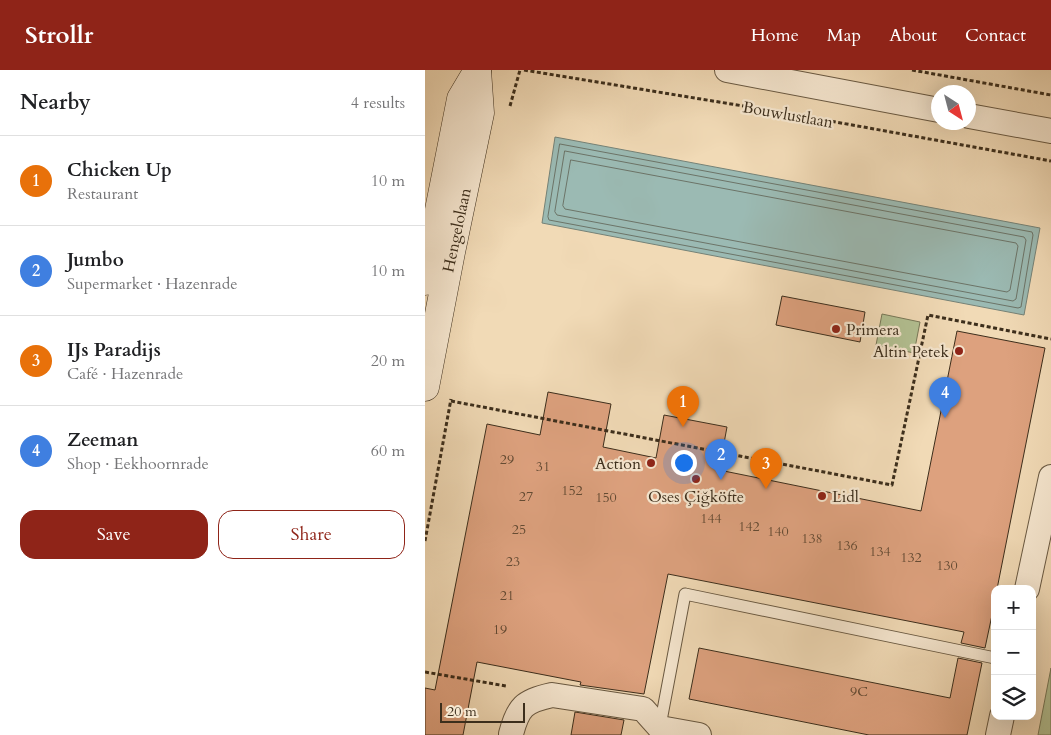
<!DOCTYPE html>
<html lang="en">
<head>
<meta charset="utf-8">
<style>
  :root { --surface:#fff; --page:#f6f6f6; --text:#202124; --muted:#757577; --line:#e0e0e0; --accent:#8f2418 }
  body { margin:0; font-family:Cardo,serif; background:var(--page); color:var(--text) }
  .controls { position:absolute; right:15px; bottom:15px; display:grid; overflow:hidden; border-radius:10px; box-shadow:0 5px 20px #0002 }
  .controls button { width:45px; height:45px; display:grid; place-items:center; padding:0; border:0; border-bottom:1px solid var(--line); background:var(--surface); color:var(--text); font:25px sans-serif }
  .compass { position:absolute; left:506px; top:15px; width:45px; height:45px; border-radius:50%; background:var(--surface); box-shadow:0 5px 20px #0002; rotate:144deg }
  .scale { position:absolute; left:15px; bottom:12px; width:85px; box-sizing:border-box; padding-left:5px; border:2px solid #3c2e1c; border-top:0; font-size:14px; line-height:18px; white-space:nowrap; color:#3c2e1c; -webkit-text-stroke:4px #f6e7d0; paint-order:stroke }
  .you { position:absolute; left:258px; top:392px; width:18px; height:18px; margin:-12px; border:4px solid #fff; border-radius:50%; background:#1a73e8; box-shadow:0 0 0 8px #1a73e833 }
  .badge { display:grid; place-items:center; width:32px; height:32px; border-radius:50%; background:var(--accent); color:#fff; font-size:16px; font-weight:700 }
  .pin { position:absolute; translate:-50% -41px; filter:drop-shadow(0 1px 2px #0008) }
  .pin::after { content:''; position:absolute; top:26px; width:18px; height:15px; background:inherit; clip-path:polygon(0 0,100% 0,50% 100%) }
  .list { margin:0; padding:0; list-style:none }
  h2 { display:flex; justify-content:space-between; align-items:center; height:65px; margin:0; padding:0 20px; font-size:21px }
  h2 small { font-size:16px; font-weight:400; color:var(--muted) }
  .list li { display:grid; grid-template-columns:32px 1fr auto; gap:15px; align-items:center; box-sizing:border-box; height:90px; padding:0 20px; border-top:1px solid var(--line) }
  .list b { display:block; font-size:19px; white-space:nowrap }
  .list p { margin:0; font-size:16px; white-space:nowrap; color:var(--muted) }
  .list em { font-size:16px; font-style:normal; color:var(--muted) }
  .actions { display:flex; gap:10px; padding:15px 20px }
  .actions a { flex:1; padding:11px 0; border:1px solid var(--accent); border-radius:15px; text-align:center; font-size:18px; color:var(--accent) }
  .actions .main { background:var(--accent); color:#fff }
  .icon { flex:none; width:28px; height:28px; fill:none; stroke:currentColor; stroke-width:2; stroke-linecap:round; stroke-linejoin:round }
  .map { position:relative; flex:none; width:626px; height:665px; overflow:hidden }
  header { display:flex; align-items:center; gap:30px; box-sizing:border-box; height:70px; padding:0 25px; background:var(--accent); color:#fff }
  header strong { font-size:24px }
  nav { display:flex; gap:28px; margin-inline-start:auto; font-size:18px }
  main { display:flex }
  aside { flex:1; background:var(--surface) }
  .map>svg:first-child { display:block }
</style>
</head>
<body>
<header>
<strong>Strollr</strong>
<nav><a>Home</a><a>Map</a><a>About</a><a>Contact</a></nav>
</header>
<main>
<aside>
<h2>Nearby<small>4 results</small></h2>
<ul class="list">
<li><span class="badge" style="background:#e8710a">1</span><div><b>Chicken Up</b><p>Restaurant</p></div><em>10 m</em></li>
<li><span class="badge" style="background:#3f7fe0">2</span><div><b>Jumbo</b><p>Supermarket · Hazenrade</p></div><em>10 m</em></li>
<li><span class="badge" style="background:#e8710a">3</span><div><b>IJs Paradijs</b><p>Café · Hazenrade</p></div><em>20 m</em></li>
<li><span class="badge" style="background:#3f7fe0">4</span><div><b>Zeeman</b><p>Shop · Eekhoornrade</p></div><em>60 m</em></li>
</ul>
<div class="actions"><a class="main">Save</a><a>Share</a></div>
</aside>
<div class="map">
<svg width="626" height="665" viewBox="0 0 626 665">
  <rect width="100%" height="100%" fill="#f1dab6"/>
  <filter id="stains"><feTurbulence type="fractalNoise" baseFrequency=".004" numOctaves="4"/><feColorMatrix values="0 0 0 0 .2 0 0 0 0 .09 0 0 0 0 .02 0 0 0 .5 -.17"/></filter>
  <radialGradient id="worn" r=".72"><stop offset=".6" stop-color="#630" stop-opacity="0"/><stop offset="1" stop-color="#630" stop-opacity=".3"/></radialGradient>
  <g fill="#b3c193" stroke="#787858">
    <polygon points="457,244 495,252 489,283 451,275"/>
    <polygon points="626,598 626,665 613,665"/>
  </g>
  <polygon fill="#9bbab3" stroke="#758277" points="130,67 615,158 599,245 117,153"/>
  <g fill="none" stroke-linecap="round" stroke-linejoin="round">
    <g stroke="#6c7468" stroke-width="1">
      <polygon points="135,74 607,162 608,165 596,237 593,238 124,150 123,147"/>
      <polygon points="140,81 599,167 601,170 591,229 588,231 132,145 130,142"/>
      <polygon points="146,90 591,173 593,176 585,220 582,222 140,139 138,136"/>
    </g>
  </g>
  <g fill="#dda17e" stroke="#3c2e1c">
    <polygon points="357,226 440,242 435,272 351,255"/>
    <polygon points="532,261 620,278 572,519 570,519 570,531 560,578 536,573 539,562 243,504 219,624 155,615 156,612 52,592 38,665 0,665 0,618 10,620 62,354 115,365 123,322 186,334 178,377 231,388 239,345 302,357 294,400 496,441"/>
    <polygon points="274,578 525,628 533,588 557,593 542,665 444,665 264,629"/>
    <polygon points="150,642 199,650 196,665 146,665"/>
  </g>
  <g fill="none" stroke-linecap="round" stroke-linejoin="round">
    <g stroke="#695942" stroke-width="13">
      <polyline id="lane" points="235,656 260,524 570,588"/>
    </g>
    <g stroke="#695942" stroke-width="26">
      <g id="street">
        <polyline points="302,0 514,40"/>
        <polyline points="544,46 626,61"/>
        <polyline points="602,519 626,407"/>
        <polyline points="235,658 274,665"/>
        <path d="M86 664C93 637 99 631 127 625L218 639 235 658"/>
        <polyline points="573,665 577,646"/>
      </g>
    </g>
    <g stroke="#3c2e1c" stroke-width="29">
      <g id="secondary">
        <polyline points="0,211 36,29 52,2"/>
        <polyline points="0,317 26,182 55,43 52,0"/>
      </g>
    </g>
    <g stroke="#3c2e1c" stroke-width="3" stroke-dasharray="4 2.5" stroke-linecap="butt">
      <polyline points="99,0 361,43 626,91"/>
      <polyline points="487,0 626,25"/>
      <polyline points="85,36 95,0"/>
      <polyline points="26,331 467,415 503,245 626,269"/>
      <polyline points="0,471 26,329"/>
      <polyline points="0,602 81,616"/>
    </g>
    <use href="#lane" stroke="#f6e7d0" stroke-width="11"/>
    <use href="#street" stroke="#f6e7d0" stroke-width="24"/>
    <use href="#secondary" stroke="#f6e7d0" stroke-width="28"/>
  </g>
  <g fill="#8f2418" stroke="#f6e7d0" stroke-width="2">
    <circle cx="411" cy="259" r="5"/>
    <circle cx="534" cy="281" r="5"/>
    <circle cx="226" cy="393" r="5"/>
    <circle cx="271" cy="409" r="5"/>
    <circle cx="397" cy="426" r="5"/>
  </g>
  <g text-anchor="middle" stroke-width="4.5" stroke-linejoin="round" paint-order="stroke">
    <g font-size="14" fill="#644b34">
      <text x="82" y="394">29</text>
      <text x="118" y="401">31</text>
      <text x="147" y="425">152</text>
      <text x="101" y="431">27</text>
      <text x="181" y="432">150</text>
      <text x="286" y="453">144</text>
      <text x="324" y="461">142</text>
      <text x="94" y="464">25</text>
      <text x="353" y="466">140</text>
      <text x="387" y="473">138</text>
      <text x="422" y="480">136</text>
      <text x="455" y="486">134</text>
      <text x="486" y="492">132</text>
      <text x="88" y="496">23</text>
      <text x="522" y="500">130</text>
      <text x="82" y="530">21</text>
      <text x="75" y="564">19</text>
      <text x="434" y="626">9C</text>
    </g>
    <g font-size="16" fill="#3c2e1c" stroke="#f6e7d0">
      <text transform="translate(363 44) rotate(10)" y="6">Bouwlustlaan</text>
      <text transform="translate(31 160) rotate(-78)" y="6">Hengelolaan</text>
    </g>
    <g font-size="16" fill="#3c2e1c" stroke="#f6e7d0" text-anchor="start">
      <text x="421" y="265">Primera</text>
      <text x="524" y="287" text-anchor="end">Altin Petek</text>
      <text x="216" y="399" text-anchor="end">Action</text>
      <text x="271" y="432" text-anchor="middle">Oses Çiğköfte</text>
      <text x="407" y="432">Lidl</text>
    </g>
  </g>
  <rect width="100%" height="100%" filter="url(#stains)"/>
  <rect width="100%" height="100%" fill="url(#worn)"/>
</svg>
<div class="controls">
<button>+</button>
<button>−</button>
<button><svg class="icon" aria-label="layers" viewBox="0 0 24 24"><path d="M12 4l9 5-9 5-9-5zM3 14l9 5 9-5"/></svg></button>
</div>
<svg class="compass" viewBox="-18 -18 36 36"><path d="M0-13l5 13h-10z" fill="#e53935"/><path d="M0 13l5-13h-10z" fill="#757577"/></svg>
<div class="scale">20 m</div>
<div class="you"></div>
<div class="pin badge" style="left:258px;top:357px;background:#e8710a">1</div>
<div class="pin badge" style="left:296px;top:410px;background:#3f7fe0">2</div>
<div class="pin badge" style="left:341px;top:419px;background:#e8710a">3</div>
<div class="pin badge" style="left:520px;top:348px;background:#3f7fe0">4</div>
</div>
</main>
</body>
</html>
